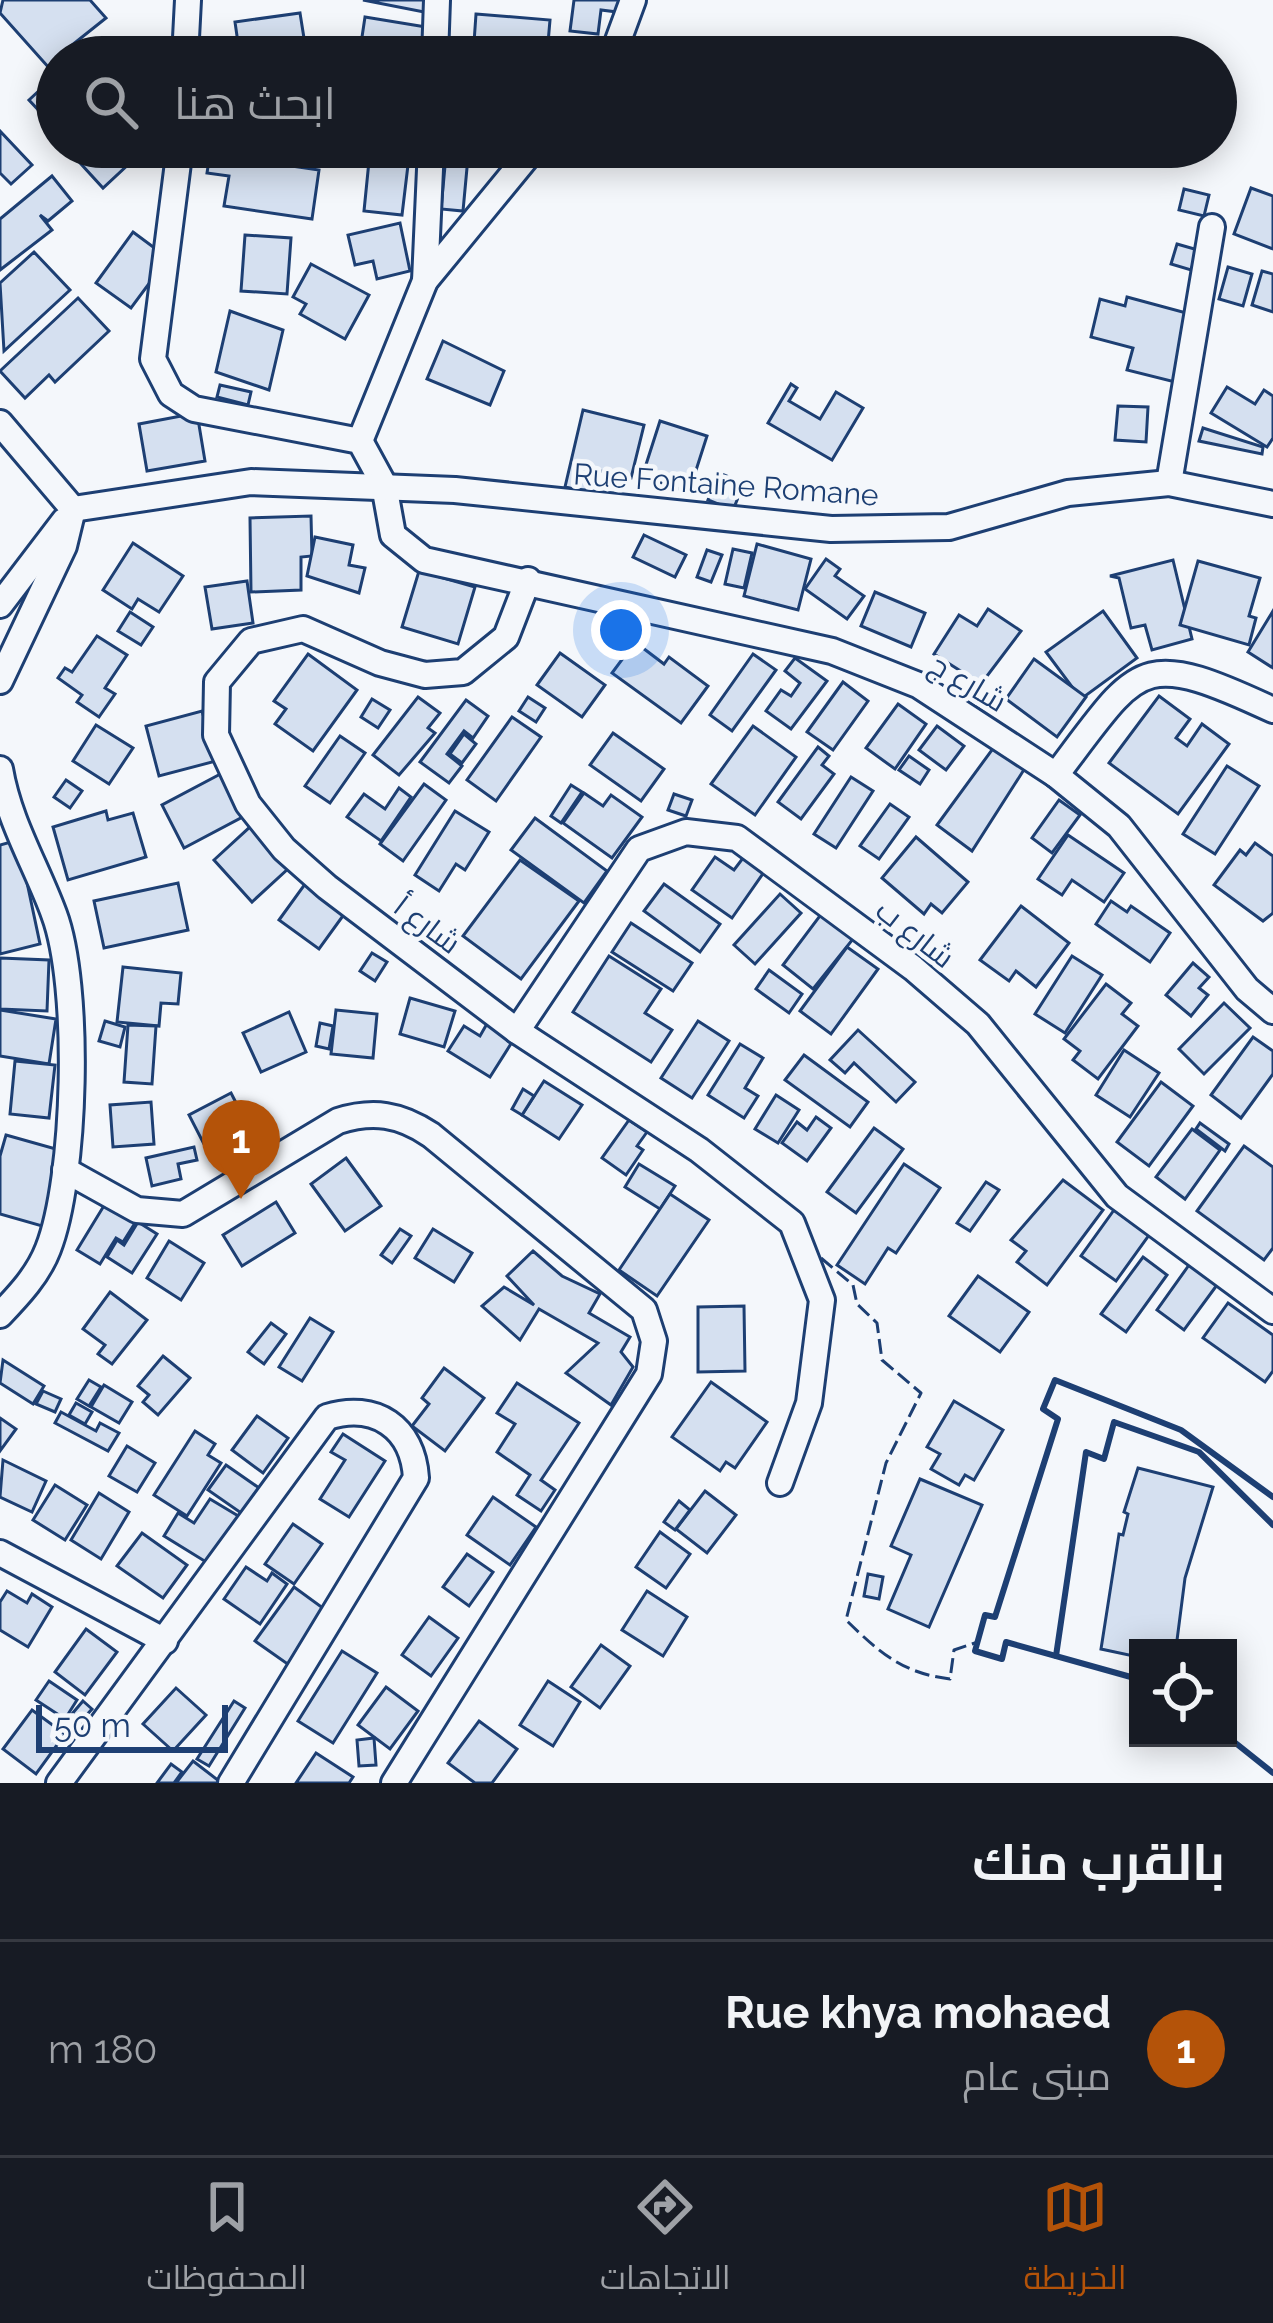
<!DOCTYPE html>
<html lang="ar">
<head>
<meta charset="utf-8">
<style>
  :root { --surface:#171b24; --page:#20242c; --text:#f1f3f6; --muted:#9ea1a6; --line:#363941; --accent:#b45309 }
  body { margin:0; font-family:Raleway,Cairo,sans-serif; background:var(--page); color:var(--text); direction:rtl }
  .controls { position:absolute; right:36px; bottom:36px; display:grid; overflow:hidden; border-radius:0px; box-shadow:0 6px 30px #0003 }
  .controls button { width:108px; height:108px; display:grid; place-items:center; padding:0; border:0; border-bottom:3px solid var(--line); background:var(--surface); color:var(--text); font:60px sans-serif }
  .scale { position:absolute; left:36px; bottom:30px; width:192px; box-sizing:border-box; padding-left:12px; border:6px solid #1d3f73; border-top:0; font-size:33px; line-height:42px; white-space:nowrap; color:#1d3f73; -webkit-text-stroke:9px #f4f7fb; paint-order:stroke }
  .you { position:absolute; left:621px; top:630px; width:42px; height:42px; margin:-30px; border:9px solid #fff; border-radius:50%; background:#1a73e8; box-shadow:0 0 0 18px #1a73e833 }
  .badge { display:grid; place-items:center; width:78px; height:78px; border-radius:50%; background:var(--accent); color:#fff; font-size:39px; font-weight:700 }
  .pin { position:absolute; translate:-50% -99px; filter:drop-shadow(0 3px 6px #0008) }
  .pin::after { content:''; position:absolute; top:63px; width:42px; height:36px; background:inherit; clip-path:polygon(0 0,100% 0,50% 100%) }
  .list { margin:0; padding:0; list-style:none }
  h2 { display:flex; justify-content:space-between; align-items:center; height:156px; margin:0; padding:0 48px; font-size:51px }
  h2 small { font-size:39px; font-weight:400; color:var(--muted) }
  .list li { display:grid; grid-template-columns:78px 1fr auto; gap:36px; align-items:center; box-sizing:border-box; height:216px; padding:0 48px; border-top:3px solid var(--line) }
  .list b { display:block; font-size:45px; white-space:nowrap }
  .list p { margin:0; font-size:39px; white-space:nowrap; color:var(--muted) }
  .list em { font-size:39px; font-style:normal; color:var(--muted) }
  .icon { flex:none; width:66px; height:66px; fill:none; stroke:currentColor; stroke-width:2; stroke-linecap:round; stroke-linejoin:round }
  .map { position:relative; flex:none; width:1273px; height:1783px; overflow:hidden; direction:ltr }
  .search { position:absolute; background:var(--surface); box-shadow:0 6px 30px #0003; left:36px; right:36px; top:36px; height:132px; display:flex; align-items:center; gap:30px; box-sizing:border-box; padding:0 42px; border-radius:66px; color:var(--muted); font-size:45px }
  .sheet { height:372px; background:var(--surface) }
  nav { display:flex; justify-content:space-around; align-items:center; box-sizing:border-box; height:168px; border-top:3px solid var(--line); background:var(--surface); font-size:33px; color:var(--muted) }
  nav a { display:grid; justify-items:center; gap:6px }
  nav .on { color:var(--accent) }
  .map>svg:first-child { display:block }
</style>
</head>
<body>
<div class="map">
<svg width="1273" height="1783" viewBox="0 0 1273 1783">
  <rect width="100%" height="100%" fill="#f4f7fb"/>
  <g fill="#d5e0f0" stroke="#1d3f73" stroke-width="3">
    <polygon points="3,0 90,0 106,18 57,57 50,69 0,13"/>
    <polygon points="363,0 426,0 424,12"/>
    <polygon points="574,0 627,0 625,13 601,10 598,34 570,31"/>
    <polygon points="300,13 307,57 240,57 235,22"/>
    <polygon points="476,14 550,20 548,43 538,42 537,57 473,57"/>
    <polygon points="365,17 432,28 427,57 359,57"/>
    <polygon points="57,74 57,130 29,100"/>
    <polygon points="0,131 32,165 11,184 0,173"/>
    <polygon points="77,147 147,147 103,188 71,153"/>
    <polygon points="210,154 319,170 312,219 224,206 229,176 207,173"/>
    <polygon points="446,155 468,157 463,211 441,209"/>
    <polygon points="369,161 408,165 402,215 364,211"/>
    <polygon points="52,176 72,201 48,221 40,215 52,230 0,270 0,219"/>
    <polygon points="1251,188 1273,196 1273,249 1234,234"/>
    <polygon points="1184,189 1209,195 1204,216 1179,210"/>
    <polygon points="400,223 410,271 377,279 373,261 355,265 348,235"/>
    <polygon points="133,232 168,258 131,308 96,283"/>
    <polygon points="245,235 291,238 287,294 241,291"/>
    <polygon points="1177,244 1198,250 1191,270 1171,264"/>
    <polygon points="34,252 70,290 4,351 0,283"/>
    <polygon points="311,264 369,295 345,339 300,314 306,304 293,297"/>
    <polygon points="1228,267 1252,274 1243,306 1219,299"/>
    <polygon points="1262,271 1273,274 1273,312 1252,305"/>
    <polygon points="1127,297 1205,318 1187,385 1127,370 1133,348 1091,337 1100,299 1125,306"/>
    <polygon points="78,298 109,331 55,382 49,375 25,398 0,371"/>
    <polygon points="230,311 283,330 269,390 216,372"/>
    <polygon points="443,341 504,371 490,405 427,379"/>
    <polygon points="791,384 797,388 789,401 820,419 836,392 863,408 832,460 768,423"/>
    <polygon points="220,385 251,392 248,405 217,397"/>
    <polygon points="1227,387 1255,404 1264,390 1273,396 1273,438 1267,447 1211,413"/>
    <polygon points="1118,406 1148,407 1146,442 1115,440"/>
    <polygon points="583,410 644,425 631,478 593,469 588,492 565,487"/>
    <polygon points="197,413 205,461 147,471 139,424"/>
    <polygon points="660,421 707,436 689,492 642,477"/>
    <polygon points="1203,428 1263,447 1262,454 1199,441"/>
    <polygon points="719,473 744,483 733,510 708,500"/>
    <polygon points="311,516 312,556 301,557 301,590 251,592 250,518"/>
    <polygon points="644,535 686,555 675,577 633,557"/>
    <polygon points="315,537 353,545 349,565 365,568 359,593 307,576"/>
    <polygon points="133,543 183,576 159,612 138,599 132,609 103,590"/>
    <polygon points="757,544 811,559 798,610 744,596"/>
    <polygon points="733,549 752,553 744,588 725,584"/>
    <polygon points="707,550 722,555 711,582 697,577"/>
    <polygon points="826,559 840,569 835,576 864,596 847,619 805,589"/>
    <polygon points="1173,560 1192,639 1152,650 1145,625 1131,628 1119,578 1110,576"/>
    <polygon points="1198,561 1260,578 1249,616 1256,618 1249,645 1180,625"/>
    <polygon points="419,571 475,587 458,644 402,627"/>
    <polygon points="247,581 253,623 212,629 205,587"/>
    <polygon points="875,592 925,613 911,647 861,626"/>
    <polygon points="988,609 1021,631 981,684 934,654 959,615 977,626"/>
    <polygon points="1103,611 1137,658 1081,699 1046,652"/>
    <polygon points="1273,611 1273,668 1248,652"/>
    <polygon points="130,612 153,627 141,645 118,631"/>
    <polygon points="97,636 127,655 105,688 115,694 99,717 77,702 82,695 58,678 65,668 72,672"/>
    <polygon points="635,642 664,664 669,657 708,686 681,723 612,673"/>
    <polygon points="560,653 605,685 582,717 537,685"/>
    <polygon points="308,654 357,690 313,751 275,724 286,709 274,701"/>
    <polygon points="753,654 776,670 732,731 710,715"/>
    <polygon points="795,658 827,681 791,729 766,711 781,690 791,696 800,683 785,671"/>
    <polygon points="1034,659 1086,697 1057,737 1006,699"/>
    <polygon points="843,682 868,701 833,750 807,732"/>
    <polygon points="1159,696 1190,719 1176,738 1187,746 1202,724 1229,744 1178,814 1109,763"/>
    <polygon points="418,697 440,713 428,728 435,733 399,775 373,755"/>
    <polygon points="528,697 545,708 536,722 519,711"/>
    <polygon points="372,699 390,710 378,728 361,717"/>
    <polygon points="466,700 488,716 473,738 464,731 447,754 462,766 449,783 420,762"/>
    <polygon points="898,704 926,724 895,769 866,748"/>
    <polygon points="202,711 216,761 159,776 146,726"/>
    <polygon points="512,717 541,737 496,801 467,780"/>
    <polygon points="96,725 133,748 109,784 73,761"/>
    <polygon points="753,726 796,757 755,815 711,784"/>
    <polygon points="937,726 964,746 946,770 919,750"/>
    <polygon points="613,733 664,769 641,801 590,765"/>
    <polygon points="464,734 476,744 462,763 450,754"/>
    <polygon points="340,736 365,753 330,803 305,786"/>
    <polygon points="997,743 1027,765 972,851 937,825"/>
    <polygon points="818,747 829,756 822,765 834,774 801,819 778,802"/>
    <polygon points="909,756 929,770 920,784 899,770"/>
    <polygon points="1227,766 1259,786 1215,854 1183,834"/>
    <polygon points="228,770 250,813 184,848 162,805"/>
    <polygon points="851,777 873,791 836,848 814,834"/>
    <polygon points="66,780 82,791 70,808 54,797"/>
    <polygon points="424,784 446,800 403,861 380,844"/>
    <polygon points="571,785 582,792 561,823 551,816"/>
    <polygon points="399,788 411,797 381,841 347,817 364,794 385,809"/>
    <polygon points="584,793 603,806 611,795 642,817 612,858 563,823"/>
    <polygon points="674,794 692,800 686,816 668,810"/>
    <polygon points="1059,800 1080,815 1052,853 1032,838"/>
    <polygon points="890,804 909,817 879,859 860,846"/>
    <polygon points="106,811 108,820 133,813 146,857 68,880 53,827"/>
    <polygon points="455,811 489,832 465,870 456,864 439,891 415,875"/>
    <polygon points="264,814 302,856 252,902 214,860"/>
    <polygon points="535,818 607,871 584,903 511,850"/>
    <polygon points="1068,835 1124,873 1104,902 1072,880 1062,895 1038,879"/>
    <polygon points="916,837 968,882 942,913 931,904 924,914 882,878"/>
    <polygon points="18,840 40,944 0,954 0,845"/>
    <polygon points="1255,843 1273,856 1273,913 1263,921 1214,885 1240,850 1246,855"/>
    <polygon points="715,857 734,870 743,858 764,872 732,918 692,890"/>
    <polygon points="520,860 579,901 521,979 463,936"/>
    <polygon points="178,883 188,930 104,948 94,901"/>
    <polygon points="305,884 345,913 319,949 279,920"/>
    <polygon points="664,884 720,924 700,952 644,911"/>
    <polygon points="780,894 801,913 755,964 734,945"/>
    <polygon points="1111,901 1127,912 1131,906 1170,933 1150,962 1096,924"/>
    <polygon points="1021,906 1069,943 1036,987 1016,971 1009,981 980,960"/>
    <polygon points="825,909 857,934 813,989 783,965"/>
    <polygon points="631,923 692,963 673,991 612,952"/>
    <polygon points="847,947 878,969 831,1034 800,1011"/>
    <polygon points="372,953 387,962 375,981 360,971"/>
    <polygon points="609,956 661,989 645,1013 672,1030 651,1062 573,1012"/>
    <polygon points="1072,956 1102,975 1065,1033 1035,1014"/>
    <polygon points="0,958 49,960 47,1011 0,1009"/>
    <polygon points="1193,963 1209,977 1199,988 1208,995 1191,1016 1166,995"/>
    <polygon points="123,967 181,973 178,1004 161,1003 159,1026 117,1022"/>
    <polygon points="769,970 802,994 789,1013 756,989"/>
    <polygon points="1106,984 1131,1003 1122,1014 1138,1026 1098,1079 1073,1060 1080,1051 1064,1039"/>
    <polygon points="410,998 455,1011 444,1047 400,1034"/>
    <polygon points="1224,1003 1250,1028 1204,1074 1179,1049"/>
    <polygon points="0,1010 56,1019 49,1064 0,1056"/>
    <polygon points="336,1010 377,1014 373,1058 331,1054"/>
    <polygon points="289,1012 306,1052 261,1072 243,1033"/>
    <polygon points="105,1021 125,1027 120,1047 99,1041"/>
    <polygon points="698,1021 729,1041 692,1098 661,1078"/>
    <polygon points="488,1022 514,1039 490,1077 448,1051 464,1026 480,1036"/>
    <polygon points="320,1023 333,1026 329,1049 316,1046"/>
    <polygon points="128,1025 156,1026 152,1084 124,1082"/>
    <polygon points="858,1030 915,1082 896,1102 854,1063 845,1073 830,1060"/>
    <polygon points="1253,1037 1273,1051 1273,1074 1241,1118 1211,1095"/>
    <polygon points="740,1044 763,1058 745,1088 758,1096 744,1118 708,1095"/>
    <polygon points="1124,1050 1159,1073 1130,1117 1096,1095"/>
    <polygon points="804,1055 868,1102 850,1127 785,1080"/>
    <polygon points="15,1061 55,1065 49,1118 10,1114"/>
    <polygon points="544,1081 582,1105 559,1139 522,1115"/>
    <polygon points="1161,1082 1193,1106 1149,1166 1117,1142"/>
    <polygon points="523,1089 534,1096 522,1115 512,1109"/>
    <polygon points="231,1093 249,1128 207,1150 189,1115"/>
    <polygon points="776,1095 799,1110 778,1143 755,1129"/>
    <polygon points="151,1102 154,1144 113,1147 110,1105"/>
    <polygon points="816,1117 831,1128 807,1161 782,1143 797,1122 807,1130"/>
    <polygon points="629,1120 647,1132 637,1146 643,1150 626,1175 602,1158"/>
    <polygon points="1200,1123 1229,1144 1225,1151 1196,1129"/>
    <polygon points="874,1128 903,1149 856,1213 827,1192"/>
    <polygon points="1192,1129 1220,1150 1185,1199 1156,1177"/>
    <polygon points="6,1135 63,1151 42,1226 0,1214 0,1156"/>
    <polygon points="1244,1146 1273,1167 1273,1248 1264,1260 1197,1211"/>
    <polygon points="194,1147 197,1160 178,1164 181,1179 152,1186 146,1158"/>
    <polygon points="346,1158 381,1206 345,1231 311,1184"/>
    <polygon points="639,1164 675,1186 660,1209 625,1187"/>
    <polygon points="904,1164 940,1188 896,1253 888,1248 865,1284 837,1265"/>
    <polygon points="1063,1180 1103,1210 1047,1285 1017,1262 1026,1251 1011,1240"/>
    <polygon points="986,1182 999,1190 970,1231 957,1223"/>
    <polygon points="670,1194 709,1220 657,1296 619,1270"/>
    <polygon points="276,1202 295,1233 242,1266 223,1235"/>
    <polygon points="105,1204 135,1223 123,1242 116,1238 100,1264 77,1250"/>
    <polygon points="1114,1210 1149,1235 1116,1281 1081,1256"/>
    <polygon points="138,1222 157,1234 132,1273 107,1257 117,1240 124,1245"/>
    <polygon points="400,1229 411,1236 392,1263 381,1255"/>
    <polygon points="433,1229 472,1253 454,1282 415,1258"/>
    <polygon points="169,1241 204,1263 181,1300 147,1278"/>
    <polygon points="533,1251 562,1276 600,1294 589,1313 630,1337 621,1352 633,1367 611,1405 566,1373 598,1343 539,1309 520,1340 482,1306 504,1287 534,1305 507,1276"/>
    <polygon points="1143,1257 1167,1275 1126,1332 1101,1314"/>
    <polygon points="1189,1265 1217,1285 1184,1330 1157,1310"/>
    <polygon points="978,1276 1029,1312 1000,1352 949,1316"/>
    <polygon points="110,1292 147,1320 112,1364 98,1354 105,1345 83,1329"/>
    <polygon points="1228,1303 1273,1335 1273,1371 1265,1382 1203,1338"/>
    <polygon points="744,1306 745,1371 698,1372 698,1307"/>
    <polygon points="310,1318 333,1332 302,1381 279,1367"/>
    <polygon points="271,1323 286,1334 264,1364 248,1352"/>
    <polygon points="163,1356 190,1378 158,1415 143,1402 149,1395 138,1386"/>
    <polygon points="3,1360 44,1386 33,1404 0,1383"/>
    <polygon points="444,1368 484,1398 445,1451 412,1426 429,1404 422,1398"/>
    <polygon points="89,1380 101,1387 89,1406 77,1399"/>
    <polygon points="711,1382 767,1422 735,1468 726,1462 720,1471 672,1437"/>
    <polygon points="517,1383 579,1423 541,1480 555,1490 541,1511 517,1495 530,1475 497,1452 515,1424 497,1413"/>
    <polygon points="104,1385 132,1402 119,1423 91,1407"/>
    <polygon points="43,1391 61,1399 55,1412 36,1404"/>
    <polygon points="954,1401 1003,1430 974,1480 965,1475 959,1485 931,1469 940,1454 927,1447"/>
    <polygon points="76,1403 92,1412 85,1424 69,1415"/>
    <polygon points="61,1412 96,1431 100,1423 119,1433 108,1451 55,1423"/>
    <polygon points="257,1416 288,1438 263,1473 232,1450"/>
    <polygon points="0,1418 16,1429 0,1451"/>
    <polygon points="195,1431 215,1444 208,1455 221,1463 187,1516 154,1495"/>
    <polygon points="343,1434 385,1461 349,1517 320,1499 345,1460 331,1452"/>
    <polygon points="127,1446 155,1463 137,1492 109,1476"/>
    <polygon points="3,1460 46,1481 32,1512 0,1497"/>
    <polygon points="226,1465 262,1490 244,1515 208,1490"/>
    <polygon points="1138,1468 1213,1487 1185,1578 1176,1648 1138,1648 1138,1657 1101,1649 1119,1534 1123,1535 1128,1514 1124,1512"/>
    <polygon points="920,1479 982,1505 929,1627 888,1609 911,1555 891,1546"/>
    <polygon points="55,1485 87,1505 65,1540 33,1520"/>
    <polygon points="705,1491 736,1515 707,1553 676,1529"/>
    <polygon points="99,1493 129,1512 101,1559 71,1540"/>
    <polygon points="493,1497 536,1527 510,1565 467,1535"/>
    <polygon points="210,1499 240,1517 211,1565 164,1536 178,1513 194,1523"/>
    <polygon points="679,1501 690,1510 675,1530 664,1522"/>
    <polygon points="293,1524 322,1544 294,1584 265,1564"/>
    <polygon points="660,1532 690,1554 666,1588 636,1567"/>
    <polygon points="142,1533 187,1565 163,1598 117,1566"/>
    <polygon points="467,1554 493,1572 469,1606 443,1587"/>
    <polygon points="246,1567 267,1581 272,1573 287,1584 260,1624 224,1599"/>
    <polygon points="868,1574 883,1577 879,1599 864,1596"/>
    <polygon points="294,1587 327,1611 289,1665 255,1641"/>
    <polygon points="7,1591 27,1603 32,1594 52,1607 28,1647 0,1630 0,1602"/>
    <polygon points="647,1591 687,1617 663,1656 622,1630"/>
    <polygon points="429,1617 458,1638 431,1676 402,1655"/>
    <polygon points="86,1629 117,1652 85,1695 55,1672"/>
    <polygon points="601,1645 630,1666 600,1708 571,1687"/>
    <polygon points="342,1651 377,1673 333,1743 298,1721"/>
    <polygon points="49,1681 77,1700 65,1719 36,1700"/>
    <polygon points="548,1681 580,1702 553,1746 520,1725"/>
    <polygon points="386,1687 418,1711 390,1749 358,1725"/>
    <polygon points="176,1688 206,1715 173,1751 143,1724"/>
    <polygon points="83,1701 92,1709 74,1729 66,1721"/>
    <polygon points="234,1701 245,1708 209,1766 197,1759"/>
    <polygon points="32,1710 65,1734 36,1774 3,1749"/>
    <polygon points="479,1721 517,1749 492,1783 475,1783 448,1763"/>
    <polygon points="374,1738 376,1765 359,1766 357,1740"/>
    <polygon points="316,1753 353,1777 349,1783 296,1783"/>
    <polygon points="193,1761 219,1781 217,1783 176,1783"/>
    <polygon points="171,1764 182,1772 174,1783 157,1783"/>
  </g>
  <g fill="none" stroke-linecap="round" stroke-linejoin="round">
    <g stroke="#1d3f73" stroke-width="30">
      <g id="minor">
        <polyline points="185,57 188,0"/>
        <polyline points="435,57 437,0"/>
        <polyline points="612,57 633,0"/>
        <polyline points="180,147 153,359 171,394 194,409 360,441 384,485 393,535 424,560 832,651 918,685 1056,775 1119,826 1247,989 1273,1011"/>
        <polyline points="425,281 431,147"/>
        <polyline points="0,423 73,509"/>
        <polyline points="360,441 425,281 535,147"/>
        <polyline points="1169,483 1212,227"/>
        <polyline points="73,509 251,482 455,490 831,529 949,527 1068,493 1169,483 1273,504"/>
        <polyline points="528,580 506,637 463,672 425,675 380,663 303,629 251,641 217,682 216,735 248,804 284,849 327,887 517,1031 699,1150 792,1223 822,1300 809,1403 780,1483"/>
        <polyline points="0,605 64,521"/>
        <polyline points="0,681 64,546 73,509"/>
        <path d="M0 769C9 822 36 865 54 914 81 986 76 1178 48 1249 38 1275 19 1295 0 1315"/>
        <path d="M1056 775C1140 664 1138 647 1273 710"/>
        <polyline points="517,1031 639,849 686,832 737,838 913,968 978,1024 1117,1196 1273,1311"/>
        <path d="M65 1170 137 1210 183 1214 338 1121C373 1110 400 1114 431 1135L644 1310 654 1341 649 1374 394 1783"/>
        <polyline points="0,1553 165,1641"/>
        <path d="M59 1783 327 1417C375 1402 413 1427 416 1478L231 1783"/>
      </g>
    </g>
    <use href="#minor" stroke="#f4f7fb" stroke-width="24"/>
    <path stroke="#1d3f73" stroke-width="3" stroke-dasharray="15 6" stroke-linecap="butt" d="M821 1258 853 1285 857 1304 877 1323 882 1360 921 1393 886 1463 846 1620C880 1653 902 1673 950 1679L954 1650 978 1642"/>
    <g stroke="#1d3f73" stroke-width="6">
      <polyline points="1056,1656 1086,1452 1104,1459 1114,1422 1199,1452 1273,1525"/>
      <polyline points="1138,1679 1006,1642 1002,1659 975,1651 985,1615 995,1617 1058,1419 1043,1409 1055,1380 1181,1430 1273,1497"/>
      <polyline points="1228,1737 1273,1773"/>
    </g>
  </g>
  <g text-anchor="middle" stroke-width="9" stroke-linejoin="round" paint-order="stroke">
    <g font-size="30" fill="#1d3f73" stroke="#f4f7fb">
      <text transform="translate(726 485) rotate(4)" y="10">Rue Fontaine Romane</text>
      <text transform="translate(968 683) rotate(31)" y="10">شارع ج</text>
      <text transform="translate(427 925) rotate(37)" y="10">شارع أ</text>
      <text transform="translate(915 934) rotate(38)" y="10">شارع ب</text>
    </g>
  </g>
</svg>
<div class="controls">
<button><svg class="icon" aria-label="locate" viewBox="0 0 24 24"><circle cx="12" cy="12" r="6"/><path d="M12 2v4M12 18v4M2 12h4M18 12h4"/></svg></button>
</div>
<div class="scale">50 m</div>
<div class="you"></div>
<div class="pin badge" style="left:241px;top:1199px">1</div>
<div class="search"><svg class="icon" aria-label="search" viewBox="0 0 24 24"><circle cx="10" cy="10" r="6"/><path d="M15 15l6 6"/></svg>ابحث هنا</div>
</div>
<section class="sheet">
<h2>بالقرب منك<small></small></h2>
<ul class="list">
<li><span class="badge">1</span><div><b>Rue khya mohaed</b><p>مبنى عام</p></div><em>180 m</em></li>
</ul>
</section>
<nav>
<a class="on"><svg class="icon" aria-label="map" viewBox="0 0 24 24"><path d="M3 6l6-2 6 2 6-2v14l-6 2-6-2-6 2zM9 4v14M15 6v14"/></svg>الخريطة</a>
<a><svg class="icon" aria-label="directions" viewBox="0 0 24 24"><path d="M12 3l9 9-9 9-9-9zM9 14v-3h6M13 9l2 2-2 2"/></svg>الاتجاهات</a>
<a><svg class="icon" aria-label="saved" viewBox="0 0 24 24"><path d="M7 4h10v16l-5-4-5 4z"/></svg>المحفوظات</a>
</nav>
</body>
</html>
